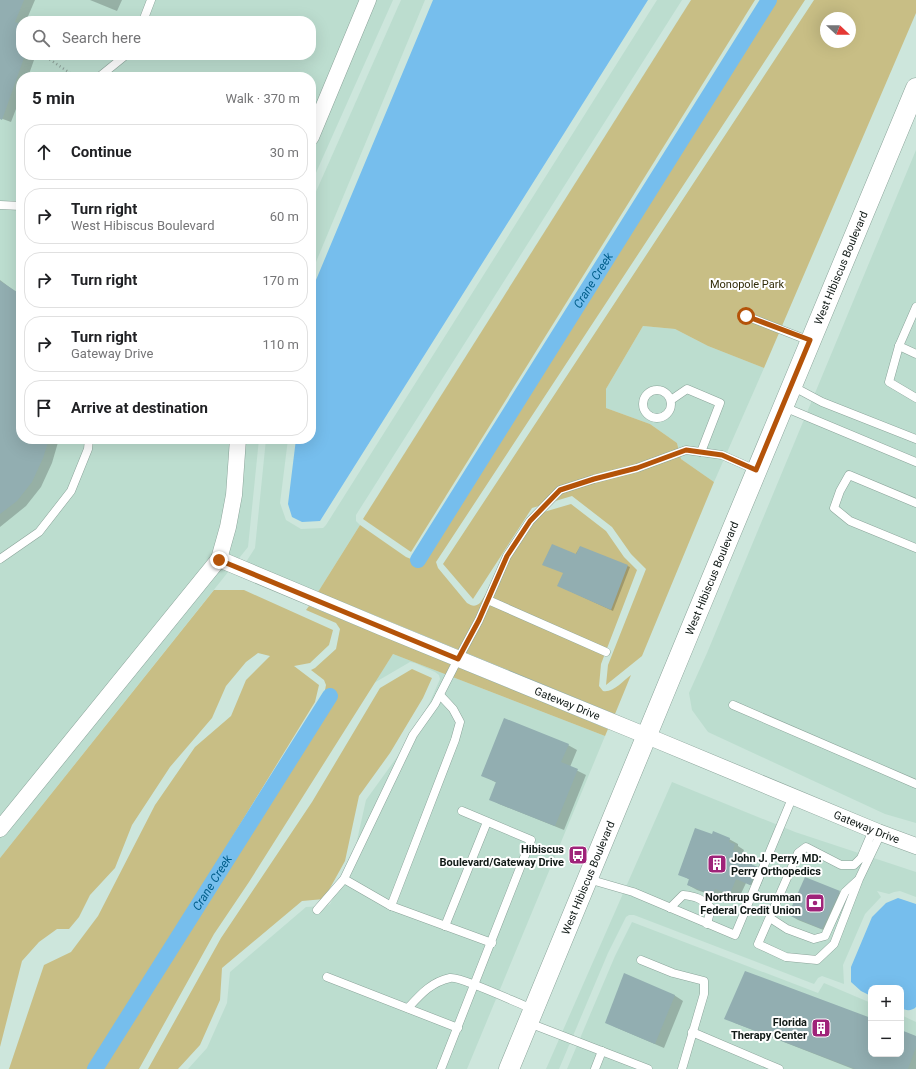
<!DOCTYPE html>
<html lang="en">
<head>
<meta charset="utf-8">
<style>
  :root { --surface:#fff; --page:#f2f2f2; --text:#202124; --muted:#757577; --line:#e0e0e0 }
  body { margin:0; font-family:Roboto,sans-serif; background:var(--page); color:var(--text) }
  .controls { position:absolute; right:12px; bottom:12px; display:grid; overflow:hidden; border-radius:8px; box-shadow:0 4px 16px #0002 }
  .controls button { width:36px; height:36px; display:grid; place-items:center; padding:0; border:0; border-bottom:1px solid var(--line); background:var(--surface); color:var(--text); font:20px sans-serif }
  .compass { position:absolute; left:820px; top:12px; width:36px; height:36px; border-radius:50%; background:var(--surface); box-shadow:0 4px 16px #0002; rotate:112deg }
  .stop { position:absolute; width:12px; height:12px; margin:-9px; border:3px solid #b45309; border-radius:50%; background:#fff }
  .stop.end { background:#b45309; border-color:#fff; box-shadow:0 1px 4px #0008 }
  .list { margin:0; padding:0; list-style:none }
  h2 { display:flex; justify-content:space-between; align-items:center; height:52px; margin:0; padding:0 16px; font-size:17px }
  h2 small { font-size:13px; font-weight:400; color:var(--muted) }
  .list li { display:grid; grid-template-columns:26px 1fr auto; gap:12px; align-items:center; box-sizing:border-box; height:56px; margin:0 8px 8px; padding:0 8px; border:1px solid var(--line); border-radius:16px }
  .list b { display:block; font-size:15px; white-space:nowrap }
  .list p { margin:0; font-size:13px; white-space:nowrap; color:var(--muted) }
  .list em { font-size:13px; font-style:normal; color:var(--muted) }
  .icon { flex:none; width:22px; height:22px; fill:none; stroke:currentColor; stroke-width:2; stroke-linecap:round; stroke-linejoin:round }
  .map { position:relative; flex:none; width:916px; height:1069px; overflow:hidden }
  .search { position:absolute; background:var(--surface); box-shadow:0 4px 16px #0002; left:16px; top:16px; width:300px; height:44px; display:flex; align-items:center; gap:10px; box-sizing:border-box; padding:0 14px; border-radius:16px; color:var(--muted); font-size:15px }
  .panel { position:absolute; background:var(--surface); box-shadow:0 4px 16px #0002; left:16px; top:72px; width:300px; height:372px; border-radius:16px }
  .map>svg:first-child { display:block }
</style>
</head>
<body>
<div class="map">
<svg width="916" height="1069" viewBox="0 0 916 1069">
  <rect width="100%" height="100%" fill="#cde6dc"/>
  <g fill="#bcddcf" fill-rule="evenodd">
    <path d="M0 0H393L311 184V77H21V439H259L248 547 0 858ZM21 21H311V55H21Z"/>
    <polygon points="401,0 425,0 311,274 311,203"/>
    <polygon points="657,0 682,0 356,515 356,521 360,525 318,592 246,562 255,548 266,439 288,439 280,503 286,520 301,529 323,528 326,525"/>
    <polygon points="916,150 916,823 885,814 708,732 692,710 689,693 707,653"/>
    <polygon points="643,326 675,329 708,346 764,368 714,482 681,459 677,443 650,424 606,408 606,389"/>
    <polygon points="393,654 605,736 467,1069 188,1069 207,1048 227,1003 230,972 306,907 326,906 330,904 352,863 366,800 397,757 430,702 440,679 439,675 435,672 415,663 410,662 374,683"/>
    <polygon points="672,782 795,832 916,872 916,897 900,891 894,892 889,894 877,891 881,897 865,914 843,965 844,984 822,976 818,978 814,984 634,915 629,915 626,917 608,953 559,1069 546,1069"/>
    <polygon points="632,922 818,993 824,983 871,1003 871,1054 901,1054 901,1015 916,1022 916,1069 567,1069 615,956"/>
  </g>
  <g fill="#c8be85" fill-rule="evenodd">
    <polygon points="691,0 755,0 411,552 363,519"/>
    <path d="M764 0H805L436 562 438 568 467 603C472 606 475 607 480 603L537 514 571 504 606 531 624 557 637 570 601 664 599 686 603 691C613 693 623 681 631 675L615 714 318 592 360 525 406 557 411 559 417 556Z"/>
    <path d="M814 0H916V13L764 368 708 346 675 329 643 326 606 389V408L650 424 677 443 681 459 714 482 642 656 606 685 608 665 646 569 631 554 612 527 572 496 532 508 473 599 443 564ZM826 18H850V42H826Z"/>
    <polygon points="214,590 244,590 333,630 329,645 310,663 294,666 319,685 315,702 90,1069 9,1069 44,965 71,952 98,916 155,805 195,747 231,716 246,680 270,656 258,653 246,662 226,686 212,718 170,767 132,825 115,868 90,895 79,917 69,929 57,929 39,942 22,961 0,1047 0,858"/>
    <polygon points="309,606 608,729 605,736 393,654 249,882 214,934 139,1069 99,1069 322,706 326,685 324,680 311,670 315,668 336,649 340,629 336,623 306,610"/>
    <polygon points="412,669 432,678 423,698 390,753 359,796 345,861 324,899 302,901 222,968 220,1000 200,1045 178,1069 148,1069 221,938 312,802 380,688"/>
  </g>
  <g fill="#76beed">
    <polygon points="433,0 648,0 320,521 302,522 292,517 288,504 296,439 311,439 311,306 316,280"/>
    <path d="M898 898 916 904V1007C912 1011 906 1011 901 1008V988H871V996L861 991 851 982V967L872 917 886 903Z"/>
  </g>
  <g fill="#0003">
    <polygon points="0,0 35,0 26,21 21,21 21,55 41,55 34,60 28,77 21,77 21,96 11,122 0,118"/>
    <polygon points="90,0 122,0 117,11"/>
    <polygon points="0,280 21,296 21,439 59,439 52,463 41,487 26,506 0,527"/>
    <polygon points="580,547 630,567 613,611 561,587 564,573"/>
    <polygon points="568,745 577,750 570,767 586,775 564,830 499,804 490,799 497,783 482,775"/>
    <polygon points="729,839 738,844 738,846 744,850 742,855 752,861 752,865 766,873 759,889 746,883 739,898 724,893 722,899 697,890 688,885 690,880 680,874"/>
    <polygon points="839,892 848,897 831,933 798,920 790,915"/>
    <polygon points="674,995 683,1001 664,1048 615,1027 606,1022"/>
    <polygon points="726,1018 871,1019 871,1054 901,1054 901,1031 916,1037 916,1069 853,1069 735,1023"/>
  </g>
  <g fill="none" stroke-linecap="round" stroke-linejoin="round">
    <g stroke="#76beed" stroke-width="16">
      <path id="s1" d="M418 560 769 0"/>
      <path id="s2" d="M95 1069 330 696"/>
    </g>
  </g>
  <g fill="#92aeb1">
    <polygon points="0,0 24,0 15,22 21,24 21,55 25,55 2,120 0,119"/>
    <polygon points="0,281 17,292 21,297 21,439 49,439 43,458 32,482 17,501 0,514"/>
    <polygon points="552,544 576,554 580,546 628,565 611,610 557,586 563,573 542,565"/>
    <polygon points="504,718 569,744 561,762 578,769 555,826 489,800 496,782 481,776"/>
    <polygon points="695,828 712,834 713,831 730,838 729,842 735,844 733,850 744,855 743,861 758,867 750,885 736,879 730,894 715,889 713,895 687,885 689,879 678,875"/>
    <polygon points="805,877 840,891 822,929 788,915"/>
    <polygon points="745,971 871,1018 871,1054 901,1054 901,1030 916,1036 916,1047 908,1069 855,1069 724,1019"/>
    <polygon points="624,973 675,995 655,1044 605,1023"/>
  </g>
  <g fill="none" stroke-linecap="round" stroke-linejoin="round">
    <g stroke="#8ba49a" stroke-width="9">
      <g id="service">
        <polyline points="143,21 151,0"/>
        <polyline points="99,77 126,55"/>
        <polyline points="0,205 21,206"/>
        <polyline points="21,221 21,229"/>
        <polyline points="916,307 899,346 889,382 916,398"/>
        <polyline points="746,316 810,341"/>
        <polyline points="899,346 916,354"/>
        <polyline points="792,386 822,402 916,439"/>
        <circle cx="657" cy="404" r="14"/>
        <polyline points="671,400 687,389 720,403 701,452"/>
        <polyline points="784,407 916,462"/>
        <polyline points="916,503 849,475 840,491 834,508 850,521 916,548"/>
        <polyline points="0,559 39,532 71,491 88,449 89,439"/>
        <polyline points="488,600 606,652"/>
        <polyline points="733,705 916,784"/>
        <polyline points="873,830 861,858 854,865 841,865 806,847 798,853 758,944 786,957 817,960 834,944 859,879 881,833"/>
        <polyline points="344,879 391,906 492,943"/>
        <polyline points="588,879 633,892 735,935 793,796"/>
        <polyline points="391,906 455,740 460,722 453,709 440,695"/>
        <path d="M670 908 683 895C695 896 703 899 711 908L707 924"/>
        <polyline points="317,910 344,879 413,735 435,704 458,659 479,620 507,556 530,521 560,490 594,479 637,468 686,450 722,455 756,470"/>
        <polyline points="770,918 787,929 814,939 825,936 845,892 857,881"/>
        <polyline points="445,926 487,822"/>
        <polyline points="641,960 673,973 704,981 704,994 682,1069"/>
        <polyline points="327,977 458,1028"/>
        <path d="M408 1008C420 995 431 982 450 978 460 976 519 1004 533 1009"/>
        <polyline points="529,1023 648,1069"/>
        <polyline points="692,1032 779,1069"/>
        <polyline points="441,1069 531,840 462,811"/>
        <polyline points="595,1069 602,1051"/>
      </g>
    </g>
    <g stroke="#8ba49a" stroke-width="17">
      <g id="minor">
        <polyline points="311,137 368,0"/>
        <path id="s3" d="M219 559 381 627 647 736 878 832 916 846"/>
        <polyline points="0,829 219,559 228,527 234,495 238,439"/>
      </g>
    </g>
    <g stroke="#8ba49a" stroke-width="21">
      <g id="tertiary">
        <path id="s4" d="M509 1069C644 742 779 414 916 88"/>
      </g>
    </g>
    <polyline stroke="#8ea29a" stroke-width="2.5" stroke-dasharray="1 3" stroke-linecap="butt" points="43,55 76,77"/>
    <use href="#service" stroke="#fff" stroke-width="8"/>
    <use href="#minor" stroke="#fff" stroke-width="16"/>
    <use href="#tertiary" stroke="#fff" stroke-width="20"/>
  </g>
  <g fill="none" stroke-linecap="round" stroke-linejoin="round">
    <polyline stroke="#b45309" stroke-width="5" points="219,560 458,659 479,620 507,556 530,521 560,490 594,479 637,468 686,450 722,455 756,470 810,340 746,316"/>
  </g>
  <defs>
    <g id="bus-square" transform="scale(1)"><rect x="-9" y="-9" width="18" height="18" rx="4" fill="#9f2379" stroke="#fff"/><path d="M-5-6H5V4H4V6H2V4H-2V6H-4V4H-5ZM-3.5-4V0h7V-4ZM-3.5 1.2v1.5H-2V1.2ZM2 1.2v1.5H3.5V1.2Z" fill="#fff"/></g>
    <g id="building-square" transform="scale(1)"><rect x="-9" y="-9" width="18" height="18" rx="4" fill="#9f2379" stroke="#fff"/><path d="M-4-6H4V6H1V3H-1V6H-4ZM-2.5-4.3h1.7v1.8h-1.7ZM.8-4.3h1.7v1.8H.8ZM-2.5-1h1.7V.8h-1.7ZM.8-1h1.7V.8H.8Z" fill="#fff"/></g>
    <g id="bank-square" transform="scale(1)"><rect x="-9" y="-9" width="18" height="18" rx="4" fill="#9f2379" stroke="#fff"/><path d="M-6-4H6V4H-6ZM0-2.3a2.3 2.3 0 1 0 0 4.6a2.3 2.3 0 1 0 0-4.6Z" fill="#fff"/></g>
  </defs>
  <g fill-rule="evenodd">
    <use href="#bus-square" x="578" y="855"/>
    <use href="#building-square" x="717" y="864"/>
    <use href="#bank-square" x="815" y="903"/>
    <use href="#building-square" x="821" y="1028"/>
  </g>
  <g text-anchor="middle" stroke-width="4" stroke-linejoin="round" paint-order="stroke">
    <g font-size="11" fill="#111a17" stroke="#fff">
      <text dy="4" stroke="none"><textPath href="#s4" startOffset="867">West Hibiscus Boulevard</textPath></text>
      <text dy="4" stroke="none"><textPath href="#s4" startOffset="531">West Hibiscus Boulevard</textPath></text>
      <text dy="4" stroke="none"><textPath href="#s3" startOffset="377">Gateway Drive</textPath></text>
      <text dy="4" stroke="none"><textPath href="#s3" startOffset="701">Gateway Drive</textPath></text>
      <text dy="4" stroke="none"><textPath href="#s4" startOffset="207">West Hibiscus Boulevard</textPath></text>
    </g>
    <g font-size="11" fill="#322c08" stroke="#fff">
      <text x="747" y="288">Monopole Park</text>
    </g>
    <g font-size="11" font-weight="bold" fill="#111a17" stroke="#fff" text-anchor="end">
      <text x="564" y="853">Hibiscus<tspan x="564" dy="13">Boulevard/Gateway Drive</tspan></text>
      <text x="731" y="862" text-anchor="start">John J. Perry, MD:<tspan x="731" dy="13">Perry Orthopedics</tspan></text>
      <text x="801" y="901">Northrup Grumman<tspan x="801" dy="13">Federal Credit Union</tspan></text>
      <text x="807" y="1026">Florida<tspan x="807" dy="13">Therapy Center</tspan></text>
    </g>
    <g font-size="12" font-style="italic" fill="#005e8b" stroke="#fff">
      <text dy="4" stroke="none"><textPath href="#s1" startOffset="330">Crane Creek</textPath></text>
      <text dy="4" stroke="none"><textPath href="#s2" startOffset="220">Crane Creek</textPath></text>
    </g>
  </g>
</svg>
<div class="controls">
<button>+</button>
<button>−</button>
</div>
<svg class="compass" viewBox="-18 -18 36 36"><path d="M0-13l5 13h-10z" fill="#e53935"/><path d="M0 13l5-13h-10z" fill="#757577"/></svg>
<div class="stop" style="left:746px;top:316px"></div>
<div class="stop end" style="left:219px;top:560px"></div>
<div class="search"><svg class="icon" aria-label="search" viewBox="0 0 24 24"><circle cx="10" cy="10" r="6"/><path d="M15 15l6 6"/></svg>Search here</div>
<section class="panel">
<h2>5 min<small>Walk · 370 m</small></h2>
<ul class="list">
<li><svg class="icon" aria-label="ahead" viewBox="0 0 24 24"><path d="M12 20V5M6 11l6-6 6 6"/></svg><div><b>Continue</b></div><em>30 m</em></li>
<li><svg class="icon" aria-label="right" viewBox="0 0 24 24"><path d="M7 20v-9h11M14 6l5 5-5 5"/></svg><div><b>Turn right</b><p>West Hibiscus Boulevard</p></div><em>60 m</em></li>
<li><svg class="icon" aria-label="right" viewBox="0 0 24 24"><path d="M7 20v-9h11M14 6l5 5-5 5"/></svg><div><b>Turn right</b></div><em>170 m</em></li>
<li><svg class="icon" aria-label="right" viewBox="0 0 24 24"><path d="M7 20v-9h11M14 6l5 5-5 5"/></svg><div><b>Turn right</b><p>Gateway Drive</p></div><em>110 m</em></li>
<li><svg class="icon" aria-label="arrive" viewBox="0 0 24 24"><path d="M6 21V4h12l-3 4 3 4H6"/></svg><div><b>Arrive at destination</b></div></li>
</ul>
</section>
</div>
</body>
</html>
